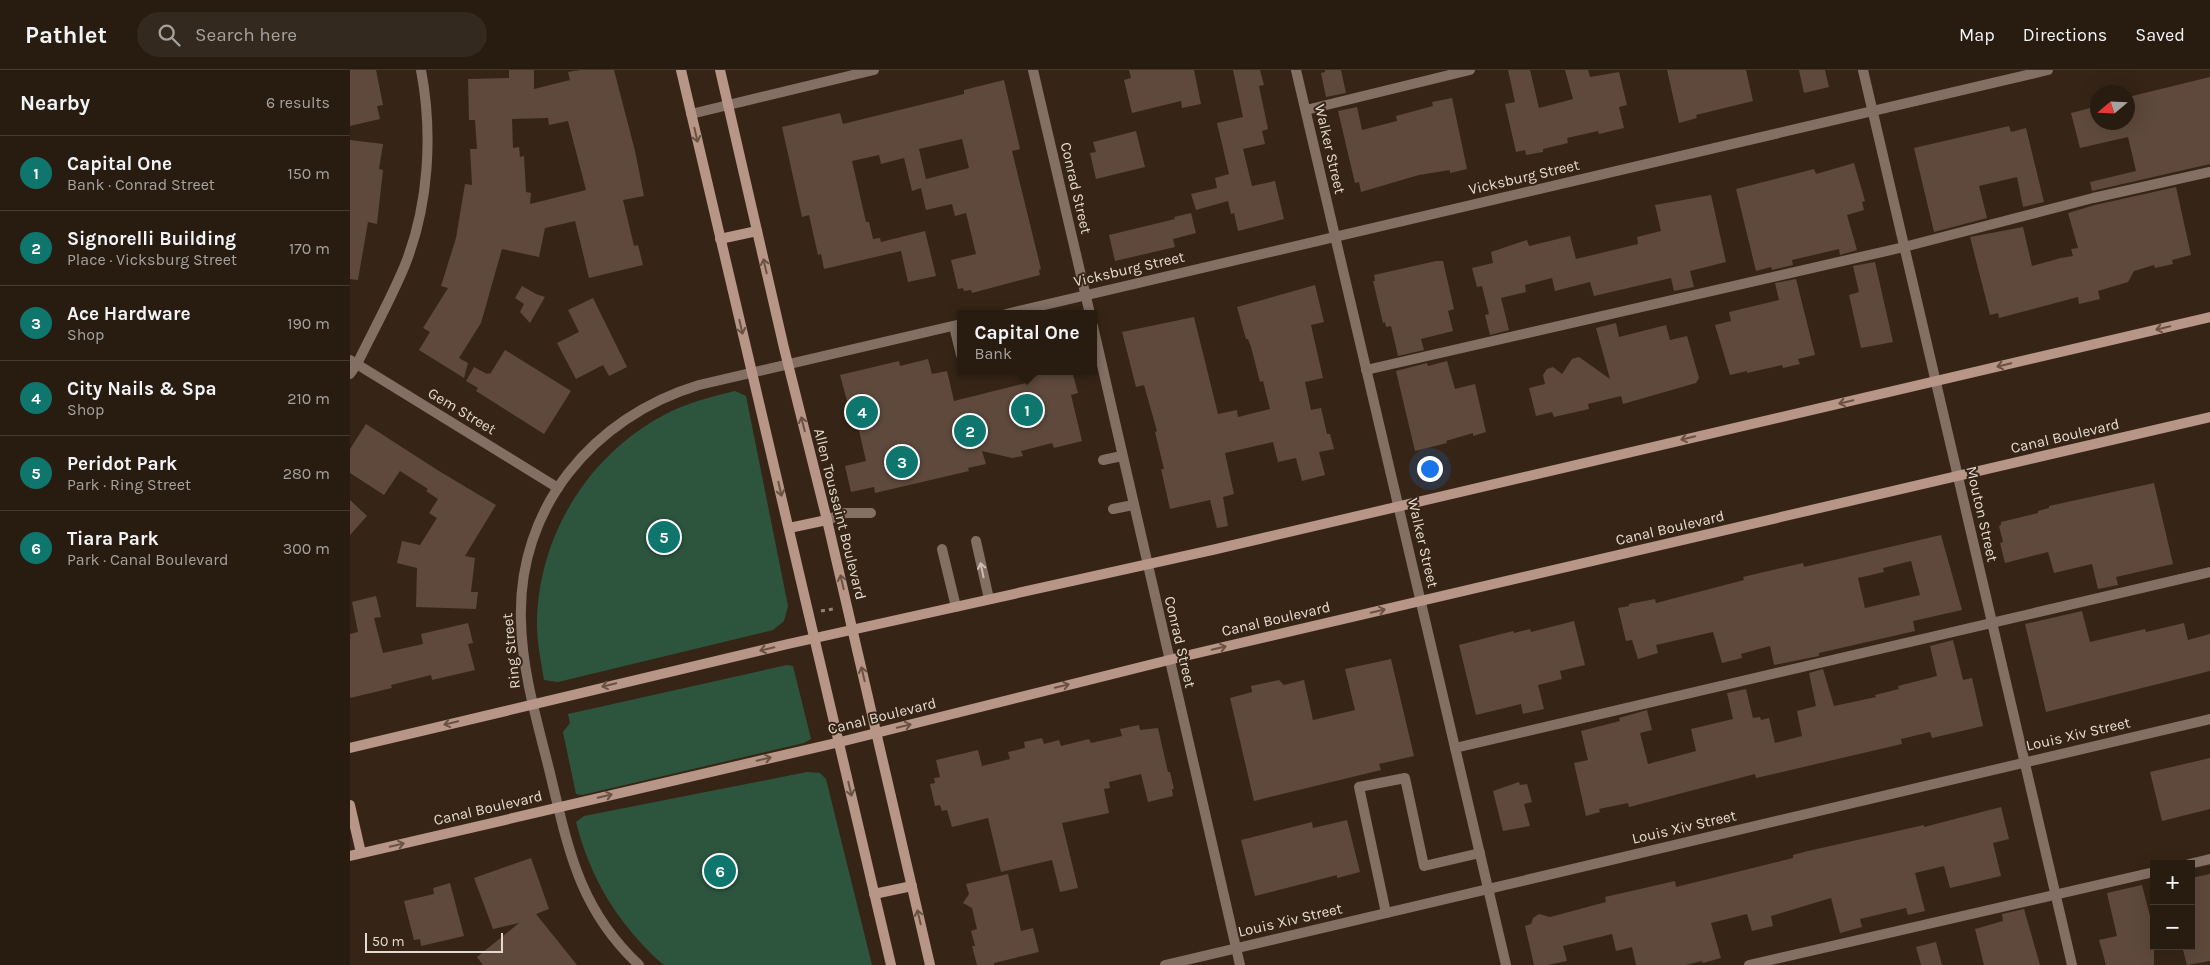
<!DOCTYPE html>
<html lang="en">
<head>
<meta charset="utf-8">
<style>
  :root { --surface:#281c10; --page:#34291e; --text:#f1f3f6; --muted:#a5a19f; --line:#443a30; --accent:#0f766e }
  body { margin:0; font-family:Karla,sans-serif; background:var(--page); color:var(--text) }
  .controls { position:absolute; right:15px; bottom:15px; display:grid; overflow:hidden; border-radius:0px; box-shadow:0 5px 20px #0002 }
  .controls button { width:45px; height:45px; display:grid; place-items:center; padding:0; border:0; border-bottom:1px solid var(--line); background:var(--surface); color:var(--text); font:25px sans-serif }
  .compass { position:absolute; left:1740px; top:15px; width:45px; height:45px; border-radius:50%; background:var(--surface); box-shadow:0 5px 20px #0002; rotate:251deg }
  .scale { position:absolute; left:15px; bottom:12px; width:138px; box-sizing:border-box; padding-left:5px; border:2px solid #e5dad1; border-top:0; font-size:14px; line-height:18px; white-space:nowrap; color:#e5dad1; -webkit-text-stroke:4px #362516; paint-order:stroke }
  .you { position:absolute; left:1079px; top:398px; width:18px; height:18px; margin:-12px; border:4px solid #fff; border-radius:50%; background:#1a73e8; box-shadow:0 0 0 8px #1a73e833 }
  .badge { display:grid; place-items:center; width:32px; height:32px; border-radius:50%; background:var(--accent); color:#fff; font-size:16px; font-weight:700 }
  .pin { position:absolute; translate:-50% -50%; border:2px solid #fff; box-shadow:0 1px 5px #0006 }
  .popup { position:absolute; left:607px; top:240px; width:140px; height:65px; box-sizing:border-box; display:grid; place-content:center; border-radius:0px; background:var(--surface); filter:drop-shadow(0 1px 4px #0005); font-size:16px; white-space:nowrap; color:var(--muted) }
  .popup b { font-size:19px; color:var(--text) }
  .popup::after { content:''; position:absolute; left:50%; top:100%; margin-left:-10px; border:10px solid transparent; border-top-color:var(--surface) }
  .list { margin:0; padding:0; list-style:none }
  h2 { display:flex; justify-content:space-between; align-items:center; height:65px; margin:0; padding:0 20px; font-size:21px }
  h2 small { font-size:16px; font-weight:400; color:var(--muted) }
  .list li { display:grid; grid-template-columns:32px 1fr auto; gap:15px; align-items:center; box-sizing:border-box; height:75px; padding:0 20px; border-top:1px solid var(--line) }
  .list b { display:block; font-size:19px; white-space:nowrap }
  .list p { margin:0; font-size:16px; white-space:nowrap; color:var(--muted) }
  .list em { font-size:16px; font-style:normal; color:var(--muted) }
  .icon { flex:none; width:28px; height:28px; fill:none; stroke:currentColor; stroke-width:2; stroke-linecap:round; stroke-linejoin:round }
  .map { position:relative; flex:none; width:1860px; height:895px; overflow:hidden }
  header { display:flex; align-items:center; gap:30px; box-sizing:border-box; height:70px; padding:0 25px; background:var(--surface); border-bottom:1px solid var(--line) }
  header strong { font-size:24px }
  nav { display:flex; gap:28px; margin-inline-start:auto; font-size:18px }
  .search { width:350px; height:45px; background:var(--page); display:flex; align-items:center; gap:12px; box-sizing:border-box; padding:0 18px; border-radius:28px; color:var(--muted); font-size:19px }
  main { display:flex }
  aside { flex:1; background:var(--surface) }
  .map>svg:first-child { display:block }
</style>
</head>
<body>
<header>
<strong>Pathlet</strong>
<div class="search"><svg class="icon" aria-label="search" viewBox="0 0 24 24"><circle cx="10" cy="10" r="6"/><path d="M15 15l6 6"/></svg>Search here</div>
<nav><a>Map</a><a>Directions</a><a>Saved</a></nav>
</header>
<main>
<aside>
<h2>Nearby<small>6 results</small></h2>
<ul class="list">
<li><span class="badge">1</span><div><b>Capital One</b><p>Bank · Conrad Street</p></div><em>150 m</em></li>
<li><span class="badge">2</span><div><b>Signorelli Building</b><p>Place · Vicksburg Street</p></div><em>170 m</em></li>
<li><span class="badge">3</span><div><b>Ace Hardware</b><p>Shop</p></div><em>190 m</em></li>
<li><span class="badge">4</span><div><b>City Nails &amp; Spa</b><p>Shop</p></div><em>210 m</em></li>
<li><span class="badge">5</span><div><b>Peridot Park</b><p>Park · Ring Street</p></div><em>280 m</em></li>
<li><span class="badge">6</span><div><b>Tiara Park</b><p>Park · Canal Boulevard</p></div><em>300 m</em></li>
</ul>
</aside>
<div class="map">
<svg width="1860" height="895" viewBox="0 0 1860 895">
  <rect width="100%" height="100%" fill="#362516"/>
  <g fill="#2d553e">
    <path d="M385 321 396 326 438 536 434 551 423 560 208 612 194 610C191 591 187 573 187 553 188 467 237 386 314 345 336 333 361 327 385 321Z"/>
    <polygon points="437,595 443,596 461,669 454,673 232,725 226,724 213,662 220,653 218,644"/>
    <path d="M457 702 470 703 476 709 522 895H314L309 891C267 852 240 808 226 752L234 746Z"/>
  </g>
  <g fill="#5e493c" fill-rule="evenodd">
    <polygon points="0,0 26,0 33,35 27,36 30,49 0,56"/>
    <path d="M159 0H184V19L220 10 218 2 230 0H264L285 81 294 126 273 130 284 176 288 175 293 195 239 208 225 151 195 158 189 187 152 179 131 253 109 288 118 293 114 308 69 280 80 262 73 258 98 218 91 216 106 168 115 114 122 115 120 79H127L125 50H119L118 9 159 8ZM198 48 199 55 218 51 236 120 180 134 181 123 176 122 174 86 170 87 169 77 163 78 162 49Z"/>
    <polygon points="779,0 844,0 851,34 832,38 831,31 782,43 774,10 781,8"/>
    <polygon points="883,0 910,0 914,15 909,16 918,59 912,61 915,74 893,79 902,116 925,111 934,149 888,161 884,143 881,144 878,131 846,140 841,124 867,118 865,108 879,104 867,53 893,47"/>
    <polygon points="975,0 991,0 996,23 976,27 971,3 975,2"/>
    <polygon points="1158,0 1180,0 1189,38 1223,29 1215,0 1238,0 1240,7 1269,2 1277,35 1269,37 1274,58 1249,64 1248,61 1217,68 1218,73 1193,79 1193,82 1176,85 1175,80 1166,82 1155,34 1165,32"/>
    <polygon points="1317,0 1396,0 1403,31 1346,45 1347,48 1329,53"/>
    <polygon points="1449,0 1475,0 1479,17 1454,23"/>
    <polygon points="1860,7 1860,94 1742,121 1740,112 1786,101 1778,67 1730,78 1721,43 1748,36 1748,52 1778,52 1778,27"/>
    <path d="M654 10 670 79 662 81 691 199 689 200 690 205 622 223 621 220 614 221 613 218 608 219 601 190 626 184 616 143 605 146 602 134 576 140 571 118 562 121 554 88 531 94 529 85 502 91 516 152H519L523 169 530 168 531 172 575 161 586 206 558 212 551 181 474 199 471 184 468 185 459 145 452 147 432 57 490 43 493 54 614 24V20ZM612 69 619 98 576 109 569 79Z"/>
    <polygon points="1102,28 1117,99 1100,103 1100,100 1069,105 1011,122 1009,112 1005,113 988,41 1007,37 1012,60 1047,51 1046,46 1083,36 1082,32"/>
    <polygon points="1659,56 1661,62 1676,58 1694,132 1673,137 1667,107 1629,116 1637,148 1584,162 1564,78"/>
    <polygon points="786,61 795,97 746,109 740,83 746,82 743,72"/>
    <polygon points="0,70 33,74 29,99 33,100 27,154 18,152 8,210 0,209"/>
    <polygon points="1504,93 1515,131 1512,132 1514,140 1497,145 1507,180 1490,185 1489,179 1442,190 1443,195 1422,200 1421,197 1406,201 1386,119 1464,99 1466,104"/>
    <polygon points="1826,117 1841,185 1822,190 1823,194 1805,198 1804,195 1784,201 1778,212 1748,221 1750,229 1729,234 1728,227 1649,248 1648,243 1640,245 1620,167 1673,157 1682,196 1711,188 1723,186 1721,179 1728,178 1718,143 1745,135"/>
    <polygon points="1361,125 1376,192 1340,201 1344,217 1324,221 1321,208 1244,226 1240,212 1205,221 1202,208 1175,215 1176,222 1151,228 1159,260 1140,265 1135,245 1139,244 1132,216 1127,217 1122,198 1143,193 1141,182 1177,170 1179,176 1220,166 1226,189 1288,174 1287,167 1311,161 1305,135"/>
    <polygon points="841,143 846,163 823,169 825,177 765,191 759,165 825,149 824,147"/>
    <polygon points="1086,191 1093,191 1104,239 1098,241 1103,261 1071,269 1074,280 1048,286 1041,256 1036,257 1035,252 1033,253 1023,211 1025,211 1024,205"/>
    <polygon points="1525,192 1543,272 1511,278 1499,225 1509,222 1503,196"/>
    <polygon points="1446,209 1465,285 1448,289 1450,294 1433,298 1432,295 1397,303 1397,301 1380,305 1365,255 1381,251 1379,242 1429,230 1425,213"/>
    <polygon points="965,215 974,252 961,255 973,308 955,312 961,340 971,338 977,364 980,364 984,379 969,382 975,405 952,411 946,388 928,392 923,372 875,383 884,424 873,427 878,456 867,458 860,430 820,439 811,399 814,399 805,362 807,361 794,315 786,317 772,262 844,247 868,344 887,340 888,347 920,339 913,311 910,312 901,277 898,269 896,269 887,237"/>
    <polygon points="172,216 186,224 195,227 180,253 170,242 174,234 165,228"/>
    <polygon points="243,228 277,297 259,306 253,295 226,309 207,273 229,262 218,240"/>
    <polygon points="1266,253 1269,267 1316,255 1320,270 1337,266 1349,308 1346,313 1273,334 1271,326 1238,334 1239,339 1204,347 1202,342 1186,346 1179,318 1195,314 1193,305 1197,299 1203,297 1212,304 1222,289 1229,287 1260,309 1246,258"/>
    <polygon points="155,280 221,321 194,364 126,321 128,318 116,311 124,297 137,304 138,303 140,304"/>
    <polygon points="578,289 582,304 597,301 604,331 680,312 679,308 687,306 686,304 698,301 722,301 728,323 721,325 732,371 704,378 702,373 671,381 673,386 662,388 632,381 636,394 618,398 619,401 525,423 524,417 501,422 495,396 516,391 502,330 497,331 490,305 549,291 550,296"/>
    <polygon points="1097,291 1105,319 1125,314 1136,362 1123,366 1123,363 1096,371 1097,373 1065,381 1046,301 1077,293 1078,296"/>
    <polygon points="16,354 89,401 146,435 115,486 125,488 121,522 128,522 126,539 66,537 67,498 47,493 52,471 70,475 87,448 79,443 88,429 76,421 78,419 50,401 34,425 0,403 0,379"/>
    <polygon points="1804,413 1823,494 1766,507 1768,515 1748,519 1742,494 1704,503 1698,482 1655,493 1650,473 1653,472 1649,456 1651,455 1651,452 1688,443 1688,441 1699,438 1699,436"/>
    <polygon points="0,430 17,446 0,465"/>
    <path d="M1591 465 1612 540 1563 551 1565 561 1469 583V586L1424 595 1420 576 1391 584 1392 588 1372 593 1363 562 1306 575 1308 583 1288 589 1282 570 1276 571 1268 538 1279 536V534L1305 529 1306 533 1394 510 1393 507 1453 493 1454 497ZM1561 491 1570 525 1515 538 1508 508 1534 502 1533 498Z"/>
    <polygon points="26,526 31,547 24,548 33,583 73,574 71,564 118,553 123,573 118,574 125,600 82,610 81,605 41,615 42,618 0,628 0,564 8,562 2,532"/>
    <polygon points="1732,541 1740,572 1795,559 1796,562 1834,553 1838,570 1860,564 1860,601 1696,642 1675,554"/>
    <polygon points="1224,551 1235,595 1210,601 1212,609 1188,615 1194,639 1173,644 1171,634 1126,645 1109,575 1163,561 1164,563 1180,559 1181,562"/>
    <polygon points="1603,570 1613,610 1622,608 1633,656 1582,668 1580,662 1551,669 1552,674 1406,708 1405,704 1279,737 1278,733 1249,739 1250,742 1236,746 1224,693 1238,690 1231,661 1270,651 1269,648 1297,640 1302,660 1290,663 1298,694 1346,681 1341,659 1383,649 1377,623 1396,619 1403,648 1410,647 1411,650 1419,648 1425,673 1452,666 1447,641 1466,636 1459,603 1473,599 1484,636 1526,627 1525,625 1549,619 1548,616 1587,606 1580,576"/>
    <polygon points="1041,589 1064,686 1029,694 1031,700 904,731 880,628 902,622 901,616 929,610 934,615 954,610 963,650 1005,640 995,599"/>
    <polygon points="789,655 790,660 808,658 818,702 820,702 824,719 822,719 823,726 798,732 791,704 759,712 760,718 754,719 759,743 712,753 728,818 710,822 702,790 651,802 638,748 602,757 597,740 592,741 590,735 585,736 580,714 585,713 584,708 590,707 586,690 628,680 632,696 660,689 658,682 675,678 674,672 692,668 694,674 709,670 711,676 739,669 741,673 772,666 770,659"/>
    <polygon points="1860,688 1860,739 1812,751 1800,702"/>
    <polygon points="1169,712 1170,715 1177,714 1182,732 1174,734 1180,756 1153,761 1143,721"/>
    <polygon points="1651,737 1659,769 1643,773 1651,806 1600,818 1594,796 1565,803 1575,841 1558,845 1556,838 1510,849 1512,857 1490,863 1481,828 1421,846 1423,856 1402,861 1397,844 1361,853 1371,888 1353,893 1352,891 1336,895 1286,895 1282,877 1266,881 1262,864 1213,876 1217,891 1198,895 1184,895 1175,856 1181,854 1183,848 1189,844 1200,847 1256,832 1255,827 1325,811 1326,817 1443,788 1443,785 1458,781 1574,755 1574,757"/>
    <polygon points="997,750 1010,802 987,808 987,805 905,826 891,770 962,752 963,758"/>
    <polygon points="181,788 199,839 186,844 227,895 133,895 127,887 169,853 143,859 124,808"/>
    <polygon points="658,804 671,861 683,858 689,882 644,893 644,895 627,895 622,876 625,876 621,861 627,859 622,838 613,833 619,824 616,814"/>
    <polygon points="1860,804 1860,891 1837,895 1832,876 1841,876 1841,808"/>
    <polygon points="100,813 114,866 71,876 70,869 64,870 54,831 84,824 83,818"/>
    <polygon points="1792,815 1800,846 1804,845 1804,895 1756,895 1749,870 1767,866 1757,823"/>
    <polygon points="1674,839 1690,895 1634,895 1625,859 1653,851 1652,844"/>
    <polygon points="1586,872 1592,895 1571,895 1566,877"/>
  </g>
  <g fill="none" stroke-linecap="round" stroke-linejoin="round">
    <polyline stroke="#908276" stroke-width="3" stroke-dasharray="4 4" stroke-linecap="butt" points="471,541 483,539"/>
    <g stroke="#846f65" stroke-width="10">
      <polyline points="956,40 1120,0"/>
      <polyline points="604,256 611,285"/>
      <polyline points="1016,300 1554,177 1743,128 1860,102"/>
      <polyline points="753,390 772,386"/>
      <polyline points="763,439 783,435"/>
      <polyline points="477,450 495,443 521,443"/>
      <polyline points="626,471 639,529"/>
      <polyline points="592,479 606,537"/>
      <polyline points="1105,678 1860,502"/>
      <polyline points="1839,794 1860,789"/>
      <polyline points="1036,843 1009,717 1055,708 1074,796 1130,783"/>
      <polyline points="1399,895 1804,802"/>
    </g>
    <g stroke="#846f65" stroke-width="10">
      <polyline points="683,0 740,244"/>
      <polyline points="946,0 1156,895"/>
      <polyline points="1513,0 1722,895"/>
      <polyline points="341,44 524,0"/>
      <polyline points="656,244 1698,0"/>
      <polyline points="743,256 890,895"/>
      <polyline points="0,290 208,418"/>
      <path d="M0 304 7 294C23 261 41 229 55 195 79 135 83 63 71 0"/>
      <path d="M289 895C228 838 218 777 199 699 187 651 172 601 171 551 167 438 243 347 349 315L611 254"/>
      <polyline points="815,895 1860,649"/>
    </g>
    <g stroke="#b89687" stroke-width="10">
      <polyline points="331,0 541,895"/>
      <polyline points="370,0 434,278 477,450 580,895"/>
      <polyline points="370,169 407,161"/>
      <polyline points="439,458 477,450"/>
      <polyline points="0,678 438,574 862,480 1860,247"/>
      <polyline points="0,735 11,783"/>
      <polyline points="0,786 490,672 835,586 1860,347"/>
      <polyline points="524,824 562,816"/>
    </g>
  </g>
  <defs><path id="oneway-shaft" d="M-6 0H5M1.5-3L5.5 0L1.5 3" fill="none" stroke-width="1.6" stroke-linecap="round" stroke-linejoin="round" transform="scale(1.25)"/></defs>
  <g stroke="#6a5243">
    <use href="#oneway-shaft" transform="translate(346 65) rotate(77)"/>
    <use href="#oneway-shaft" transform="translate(415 196) rotate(-103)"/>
    <use href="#oneway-shaft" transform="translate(391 257) rotate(77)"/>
    <use href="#oneway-shaft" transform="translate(1813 258) rotate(167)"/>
    <use href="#oneway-shaft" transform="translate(1654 295) rotate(167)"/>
    <use href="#oneway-shaft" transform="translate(1496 332) rotate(167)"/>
    <use href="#oneway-shaft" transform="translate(453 354) rotate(-104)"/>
    <use href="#oneway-shaft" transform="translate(1338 368) rotate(167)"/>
    <use href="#oneway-shaft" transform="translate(430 419) rotate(77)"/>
    <use href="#oneway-shaft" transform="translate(492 512) rotate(-103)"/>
    <use href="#oneway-shaft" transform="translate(1028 541) rotate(-13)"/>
    <use href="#oneway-shaft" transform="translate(869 578) rotate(-13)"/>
    <use href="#oneway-shaft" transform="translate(417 579) rotate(167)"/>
    <use href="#oneway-shaft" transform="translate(513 604) rotate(-103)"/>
    <use href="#oneway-shaft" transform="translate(259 615) rotate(167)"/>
    <use href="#oneway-shaft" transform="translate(712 616) rotate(-14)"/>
    <use href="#oneway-shaft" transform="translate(101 653) rotate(166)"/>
    <use href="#oneway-shaft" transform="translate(554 656) rotate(-14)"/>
    <use href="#oneway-shaft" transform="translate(414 689) rotate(-13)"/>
    <use href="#oneway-shaft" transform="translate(500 719) rotate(77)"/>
    <use href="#oneway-shaft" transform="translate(255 726) rotate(-13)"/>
    <use href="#oneway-shaft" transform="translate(47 775) rotate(-13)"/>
    <use href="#oneway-shaft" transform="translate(569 847) rotate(-103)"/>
  </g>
  <use stroke="#cdbfb6" href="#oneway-shaft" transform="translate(632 500) rotate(-102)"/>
  <g text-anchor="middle" stroke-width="4" stroke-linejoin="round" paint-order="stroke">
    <g font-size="15" fill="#e5dad1" stroke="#362516">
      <text transform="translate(980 79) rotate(77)" y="5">Walker Street</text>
      <text transform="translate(1174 107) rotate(-13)" y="5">Vicksburg Street</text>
      <text transform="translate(726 118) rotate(77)" y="5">Conrad Street</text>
      <text transform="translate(779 199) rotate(-13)" y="5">Vicksburg Street</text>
      <text transform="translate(112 341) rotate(31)" y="5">Gem Street</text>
      <text transform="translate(1715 366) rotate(-13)" y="5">Canal Boulevard</text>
      <text transform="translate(490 444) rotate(76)" y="5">Allen Toussaint Boulevard</text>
      <text transform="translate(1632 444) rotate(77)" y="5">Mouton Street</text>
      <text transform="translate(1320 458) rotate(-13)" y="5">Canal Boulevard</text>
      <text transform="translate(1073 473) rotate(77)" y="5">Walker Street</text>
      <text transform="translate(926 549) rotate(-13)" y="5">Canal Boulevard</text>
      <text transform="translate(830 572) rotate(77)" y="5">Conrad Street</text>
      <text transform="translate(161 581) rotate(-96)" y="5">Ring Street</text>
      <text transform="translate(532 646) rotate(-14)" y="5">Canal Boulevard</text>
      <text transform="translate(1728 664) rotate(-13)" y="5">Louis Xiv Street</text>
      <text transform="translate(138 738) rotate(-13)" y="5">Canal Boulevard</text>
      <text transform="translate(1334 757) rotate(-13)" y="5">Louis Xiv Street</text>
      <text transform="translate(940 850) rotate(-13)" y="5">Louis Xiv Street</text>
    </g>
  </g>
</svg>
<div class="controls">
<button>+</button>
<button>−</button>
</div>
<svg class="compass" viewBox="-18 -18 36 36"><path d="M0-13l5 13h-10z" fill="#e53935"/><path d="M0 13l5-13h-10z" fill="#a5a19f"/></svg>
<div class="scale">50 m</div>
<div class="you"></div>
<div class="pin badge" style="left:677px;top:340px">1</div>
<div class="popup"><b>Capital One</b>Bank</div>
<div class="pin badge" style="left:620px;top:361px">2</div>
<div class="pin badge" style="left:552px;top:392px">3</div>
<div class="pin badge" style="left:512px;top:342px">4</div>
<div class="pin badge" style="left:314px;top:467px">5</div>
<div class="pin badge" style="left:370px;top:801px">6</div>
</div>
</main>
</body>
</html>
